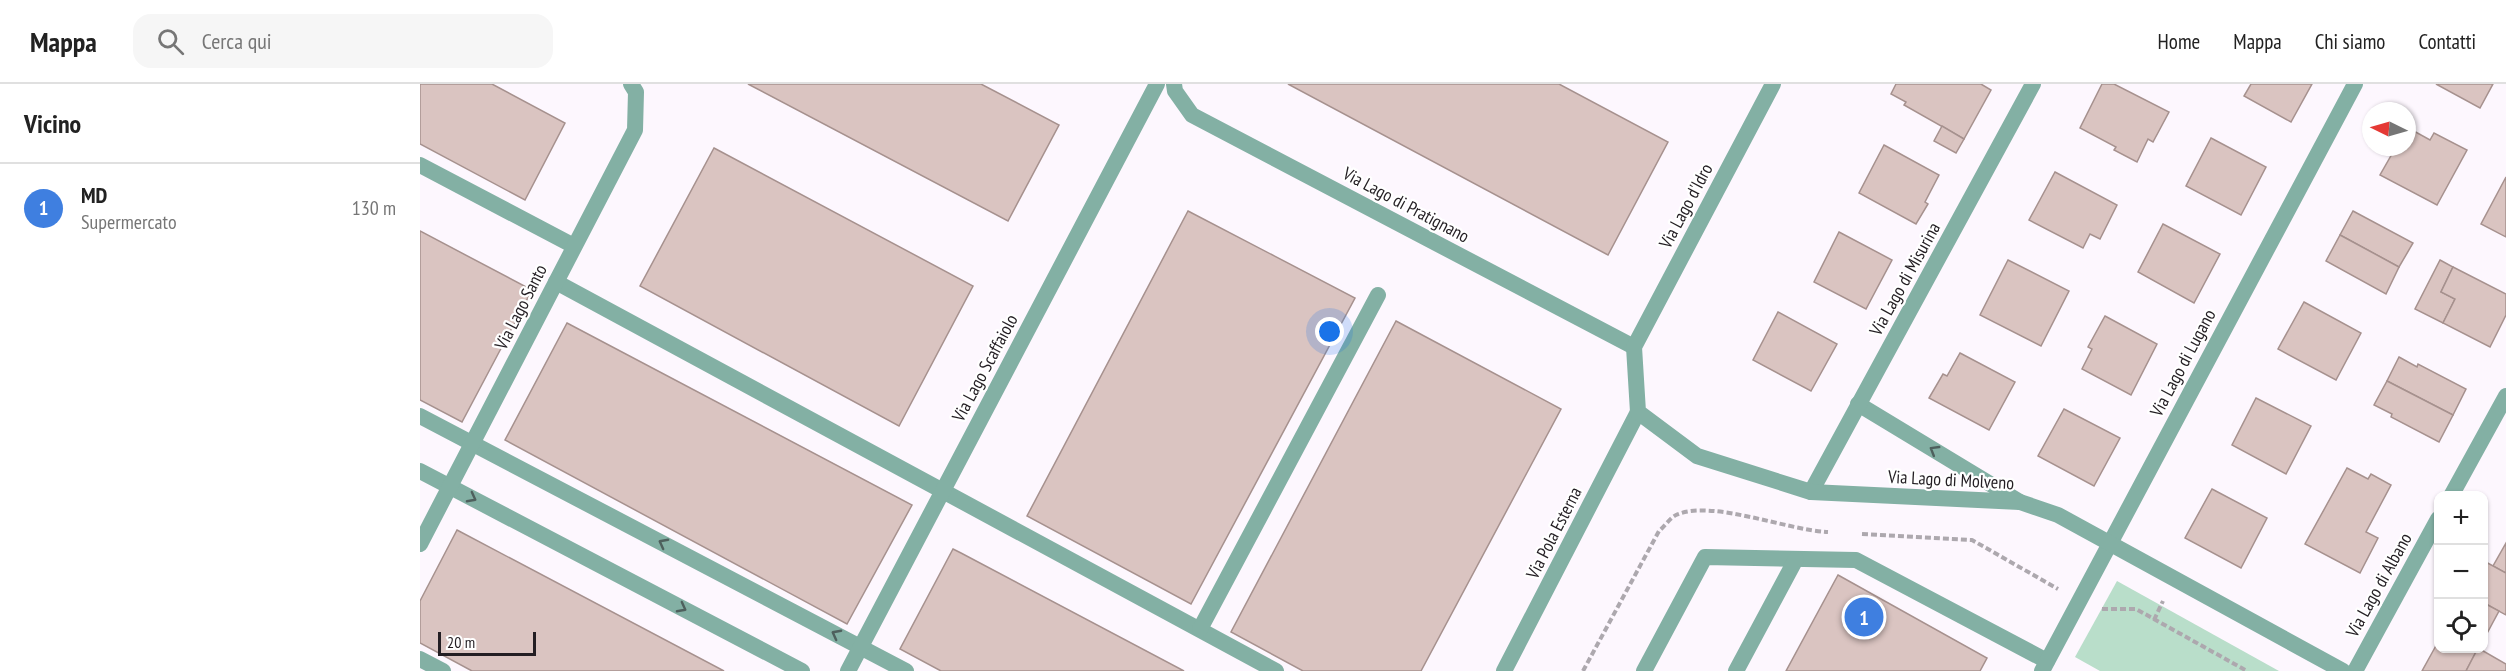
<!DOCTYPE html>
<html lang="it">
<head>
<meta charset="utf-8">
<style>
  :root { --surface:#fff; --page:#f6f6f6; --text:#222; --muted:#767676; --line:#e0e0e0; --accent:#db2777 }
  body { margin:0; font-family:"PT Sans Narrow",sans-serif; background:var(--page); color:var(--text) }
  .controls { position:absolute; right:18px; bottom:18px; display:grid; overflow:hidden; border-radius:12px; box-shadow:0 2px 4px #0004 }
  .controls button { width:54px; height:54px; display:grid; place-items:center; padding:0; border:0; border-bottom:2px solid var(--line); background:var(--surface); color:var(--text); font:30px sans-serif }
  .compass { position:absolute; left:1942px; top:18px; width:54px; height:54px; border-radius:50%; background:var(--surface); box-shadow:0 2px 4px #0004; rotate:275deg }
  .scale { position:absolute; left:18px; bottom:15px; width:98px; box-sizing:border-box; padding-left:6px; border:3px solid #231e23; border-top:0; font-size:16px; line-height:21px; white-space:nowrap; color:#231e23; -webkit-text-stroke:4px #fff; paint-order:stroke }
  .you { position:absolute; left:910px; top:248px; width:21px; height:21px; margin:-15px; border:4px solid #fff; border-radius:50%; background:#1a73e8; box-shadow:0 0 0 9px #1a73e833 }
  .badge { display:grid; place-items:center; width:39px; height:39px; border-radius:50%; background:var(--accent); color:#fff; font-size:20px; font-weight:700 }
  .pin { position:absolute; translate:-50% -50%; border:3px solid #fff; box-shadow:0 2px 6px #0006 }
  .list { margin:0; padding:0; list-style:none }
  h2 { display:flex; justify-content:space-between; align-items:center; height:78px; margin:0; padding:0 24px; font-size:26px }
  h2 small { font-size:20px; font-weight:400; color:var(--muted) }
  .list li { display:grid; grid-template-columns:39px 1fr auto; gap:18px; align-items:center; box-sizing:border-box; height:90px; padding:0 24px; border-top:2px solid var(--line) }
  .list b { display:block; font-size:22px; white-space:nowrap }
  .list p { margin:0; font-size:20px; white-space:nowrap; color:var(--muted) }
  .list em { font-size:20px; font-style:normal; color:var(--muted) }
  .icon { flex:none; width:33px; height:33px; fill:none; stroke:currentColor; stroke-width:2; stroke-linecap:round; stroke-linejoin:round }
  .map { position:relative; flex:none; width:2086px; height:587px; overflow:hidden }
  header { display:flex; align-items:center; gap:36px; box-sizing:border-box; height:84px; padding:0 30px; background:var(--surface); border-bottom:2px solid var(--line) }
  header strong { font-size:28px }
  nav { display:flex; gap:33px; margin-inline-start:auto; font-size:21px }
  .search { width:420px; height:54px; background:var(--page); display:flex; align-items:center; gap:15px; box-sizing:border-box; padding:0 21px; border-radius:18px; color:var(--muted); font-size:22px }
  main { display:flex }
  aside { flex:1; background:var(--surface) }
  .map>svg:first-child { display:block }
</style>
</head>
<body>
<header>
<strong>Mappa</strong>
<div class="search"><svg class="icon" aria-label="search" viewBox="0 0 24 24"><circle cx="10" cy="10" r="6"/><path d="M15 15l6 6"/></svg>Cerca qui</div>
<nav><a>Home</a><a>Mappa</a><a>Chi siamo</a><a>Contatti</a></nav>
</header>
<main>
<aside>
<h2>Vicino<small></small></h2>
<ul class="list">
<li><span class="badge" style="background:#3f7fe0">1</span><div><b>MD</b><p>Supermercato</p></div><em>130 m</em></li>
</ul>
</aside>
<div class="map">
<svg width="2086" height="587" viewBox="0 0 2086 587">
  <rect width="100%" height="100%" fill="#fdf7fe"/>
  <polygon fill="#b9deca" points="1697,497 1859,587 1680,587 1655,573"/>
  <g fill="#dac4c1" stroke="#a6918e" stroke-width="1.5">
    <polygon points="0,0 72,0 145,39 105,116 0,60"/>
    <polygon points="328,0 561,0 639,41 588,137"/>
    <polygon points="868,0 1139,0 1248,58 1188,171"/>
    <polygon points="1476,0 1561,0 1571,6 1544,55 1484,21 1486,18 1471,10"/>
    <polygon points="1682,0 1694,0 1749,28 1733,58 1728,55 1717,78 1694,66 1696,63 1660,44"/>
    <polygon points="1831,0 1892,0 1871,38 1824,12"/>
    <polygon points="2016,0 2073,0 2060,24"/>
    <polygon points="1522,42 1544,55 1536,69 1514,57"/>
    <polygon points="1992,46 2010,56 2014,49 2047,66 2017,121 1960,91 1976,63 1987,63 1987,55"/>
    <polygon points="1791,54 1846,83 1821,131 1766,102"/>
    <polygon points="1464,61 1519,91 1505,118 1508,120 1496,140 1439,109"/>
    <polygon points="294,64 553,202 479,342 220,202"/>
    <polygon points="1635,88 1697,121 1680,155 1670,150 1663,164 1609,136"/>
    <polygon points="2086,93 2086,153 2061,140"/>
    <polygon points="768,127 935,214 771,520 607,432"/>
    <polygon points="1933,127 1993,159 1979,183 1920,151"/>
    <polygon points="1743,140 1800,170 1774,219 1718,188"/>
    <polygon points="0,147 112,206 42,338 0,316"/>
    <polygon points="1419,148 1472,176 1446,225 1394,198"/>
    <polygon points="1920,151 1979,183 1966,210 1906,177"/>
    <polygon points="1588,176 1649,207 1621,262 1560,231"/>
    <polygon points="2020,176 2033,183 2021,208 2035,215 2023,239 1995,225"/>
    <polygon points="2033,183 2086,210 2086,231 2070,263 2023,239 2035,215 2021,208"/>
    <polygon points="1884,218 1941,249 1916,296 1858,265"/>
    <polygon points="1358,228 1417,260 1391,307 1333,276"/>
    <polygon points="1685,232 1737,260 1711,311 1662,285 1672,265 1668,263"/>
    <polygon points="976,237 1141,325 1001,587 883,587 811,548"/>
    <polygon points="147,239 492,421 427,540 85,356"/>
    <polygon points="1540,269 1595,298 1569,346 1509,314 1523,290 1527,292"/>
    <polygon points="1979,273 1997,283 1998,280 2046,305 2033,331 1967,297"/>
    <polygon points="1967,297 2033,331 2019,358 1971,333 1972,330 1954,321"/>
    <polygon points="1836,314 1891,342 1866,390 1812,361"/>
    <polygon points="1644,325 1700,354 1674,402 1618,372"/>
    <polygon points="1927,384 1948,395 1951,390 1971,401 1946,448 1958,454 1940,489 1885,460"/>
    <polygon points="1792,405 1847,434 1821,484 1765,454"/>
    <polygon points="37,446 304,587 52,587 0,559 0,517"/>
    <polygon points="2086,459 2086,489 2073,482"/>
    <polygon points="533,465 541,469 764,587 521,587 480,565"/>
    <polygon points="2064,477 2086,489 2086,531 2064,519"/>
    <polygon points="1418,491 1567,574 1560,587 1366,587"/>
    <polygon points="2064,519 2079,527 2064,555"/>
    <polygon points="2018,558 2018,564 2058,564 2046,587 2002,587"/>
    <polygon points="2058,564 2086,580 2086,587 2046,587"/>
  </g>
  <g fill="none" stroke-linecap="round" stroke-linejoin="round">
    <g stroke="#ada8ae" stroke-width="4" stroke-dasharray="6 3" stroke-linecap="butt">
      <polyline points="1442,450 1552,456 1638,505"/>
      <polyline points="1682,525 1716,525 1827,587"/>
      <polyline points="1734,536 1743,517"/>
      <path d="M1163 587 1239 447C1244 443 1250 434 1256 431 1291 415 1366 446 1408 448"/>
    </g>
    <g stroke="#83b0a4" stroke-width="16">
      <polyline points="754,0 755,7 772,31 1214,263"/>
      <polyline points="0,81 154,162"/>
      <polyline points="136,198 856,587"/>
      <polyline points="0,332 486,587"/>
      <polyline points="0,387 382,587"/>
      <polyline points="0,460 215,46 216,8 211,0"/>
      <polyline points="780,545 958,211"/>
      <polyline points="0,575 23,587"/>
      <polyline points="428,587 737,0"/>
    </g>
    <g stroke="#83b0a4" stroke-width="16">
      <polyline points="1438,320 1600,418"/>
      <polyline points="1391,408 1613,0"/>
      <polyline points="2031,412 2086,312"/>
      <polyline points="1084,587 1218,328"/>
      <polyline points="1224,587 1285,473 1436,476 1627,577"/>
      <polyline points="1316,587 1376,475"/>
      <polyline points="1622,587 1935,0"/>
      <polyline points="1935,587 2018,435"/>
    </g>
    <polyline stroke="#83b0a4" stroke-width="16" points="1353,0 1214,263 1218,328 1277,372 1391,408 1600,418 1638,431 1923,587"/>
  </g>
  <defs><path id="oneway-chevron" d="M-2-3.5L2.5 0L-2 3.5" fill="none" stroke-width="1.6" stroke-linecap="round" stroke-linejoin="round" transform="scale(1.5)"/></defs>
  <g stroke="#4e605d">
    <use href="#oneway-chevron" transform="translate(1514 366) rotate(-149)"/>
    <use href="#oneway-chevron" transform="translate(52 414) rotate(28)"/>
    <use href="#oneway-chevron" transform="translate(243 459) rotate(-152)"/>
    <use href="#oneway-chevron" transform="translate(262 524) rotate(28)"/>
    <use href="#oneway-chevron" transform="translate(416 550) rotate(-152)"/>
  </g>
  <g text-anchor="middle" stroke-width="4.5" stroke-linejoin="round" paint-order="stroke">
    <g font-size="18" fill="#231e23" stroke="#fff">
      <text transform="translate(986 121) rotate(28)" y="6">Via Lago di Pratignano</text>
      <text transform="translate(1266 122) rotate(-62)" y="6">Via Lago d'Idro</text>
      <text transform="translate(1485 195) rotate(-61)" y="6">Via Lago di Misurina</text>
      <text transform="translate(101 223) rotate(-63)" y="6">Via Lago Santo</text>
      <text transform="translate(1763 279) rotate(-62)" y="6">Via Lago di Lugano</text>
      <text transform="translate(565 284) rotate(-62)" y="6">Via Lago Scaffaiolo</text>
      <text transform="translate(1531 396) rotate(3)" y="6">Via Lago di Molveno</text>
      <text transform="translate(1134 449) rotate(-63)" y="6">Via Pola Esterna</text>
      <text transform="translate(1959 501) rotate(-61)" y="6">Via Lago di Albano</text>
    </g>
  </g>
</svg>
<div class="controls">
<button>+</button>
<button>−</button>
<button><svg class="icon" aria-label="locate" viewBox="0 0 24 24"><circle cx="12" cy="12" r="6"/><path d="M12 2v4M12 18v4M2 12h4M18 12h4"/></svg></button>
</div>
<svg class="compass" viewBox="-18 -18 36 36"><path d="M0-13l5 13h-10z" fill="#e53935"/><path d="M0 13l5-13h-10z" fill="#767676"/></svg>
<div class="scale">20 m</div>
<div class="you"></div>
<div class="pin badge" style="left:1444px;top:533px;background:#3f7fe0">1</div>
</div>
</main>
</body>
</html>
